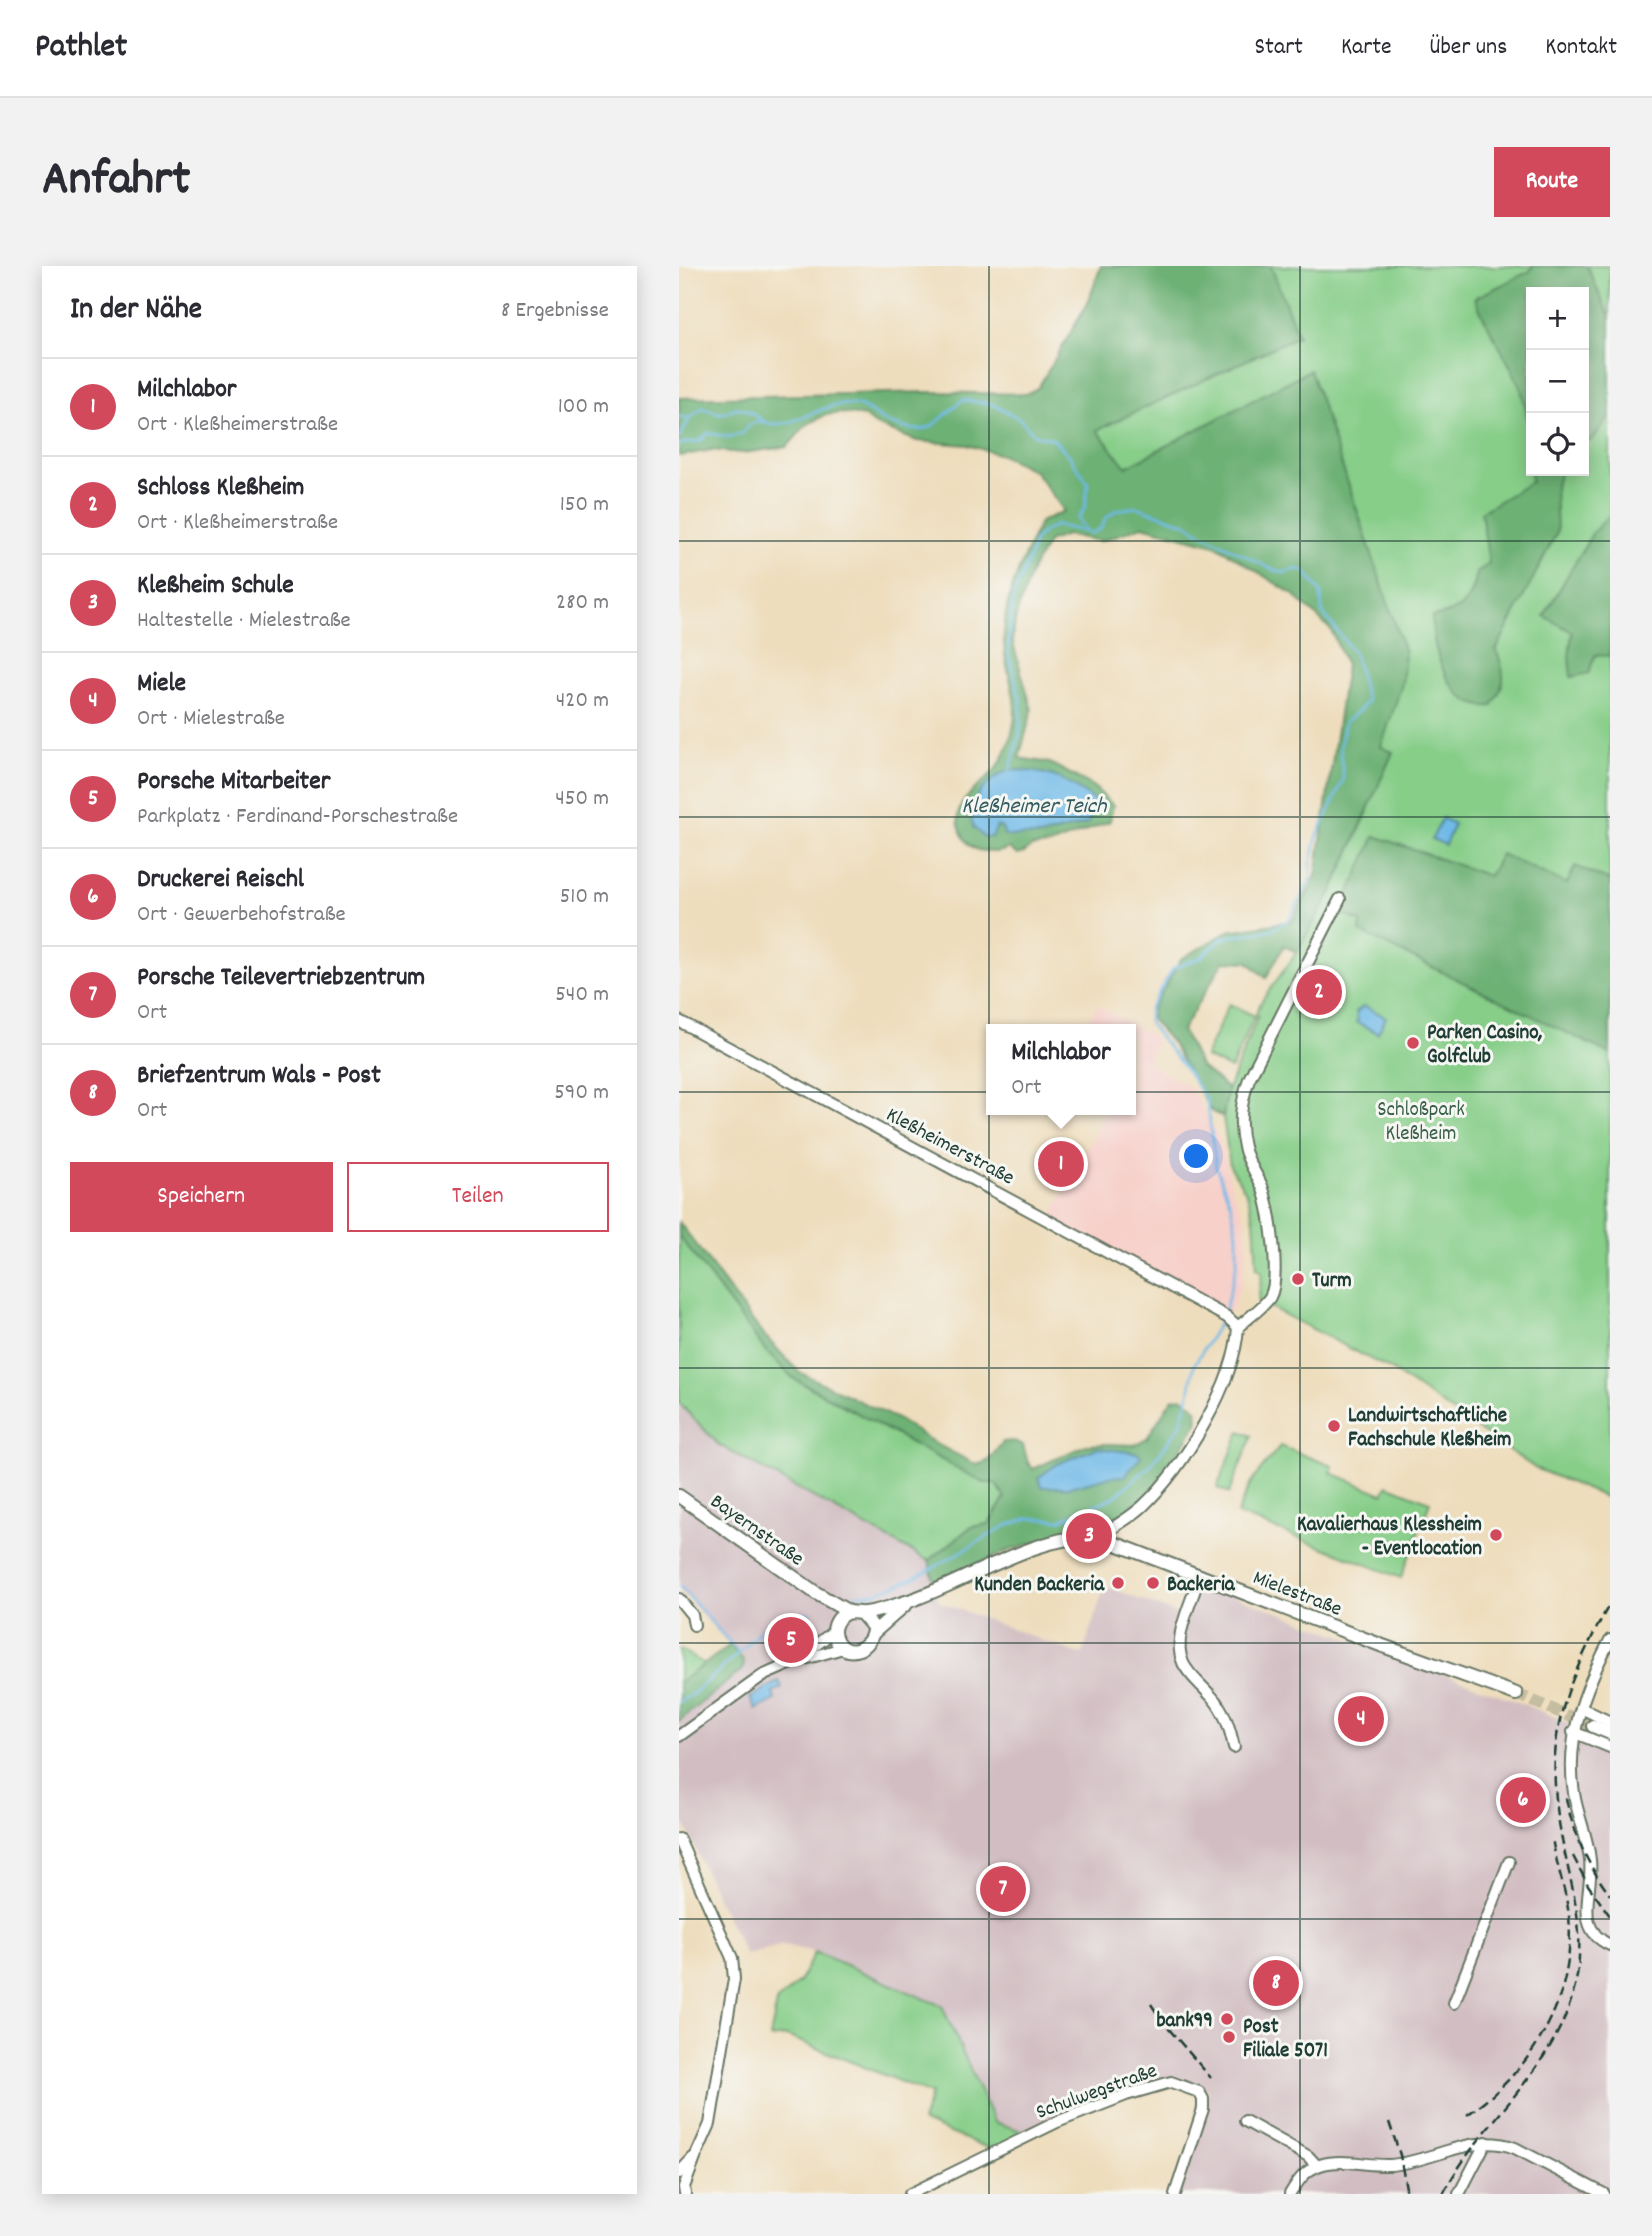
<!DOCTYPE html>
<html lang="de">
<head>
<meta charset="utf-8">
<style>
  :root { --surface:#fff; --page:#f2f2f3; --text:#2b2b33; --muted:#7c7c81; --line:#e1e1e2; --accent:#d1495b }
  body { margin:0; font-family:Dekko,sans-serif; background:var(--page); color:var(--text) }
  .controls { position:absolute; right:21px; top:21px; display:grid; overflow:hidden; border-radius:0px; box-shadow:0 4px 18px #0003 }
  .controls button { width:63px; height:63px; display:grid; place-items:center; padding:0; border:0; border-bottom:2px solid var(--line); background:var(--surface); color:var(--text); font:35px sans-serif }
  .you { position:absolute; left:518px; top:891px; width:24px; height:24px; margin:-18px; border:5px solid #fff; border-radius:50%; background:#1a73e8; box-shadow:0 0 0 10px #1a73e833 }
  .badge { display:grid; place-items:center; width:46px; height:46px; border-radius:50%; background:var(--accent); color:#fff; font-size:23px; font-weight:700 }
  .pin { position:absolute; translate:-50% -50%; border:4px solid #fff; box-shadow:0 2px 7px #0006 }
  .popup { position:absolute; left:307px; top:758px; width:150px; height:91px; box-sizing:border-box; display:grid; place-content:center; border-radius:0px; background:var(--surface); filter:drop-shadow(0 2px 5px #0005); font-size:23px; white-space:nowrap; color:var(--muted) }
  .popup b { font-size:26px; color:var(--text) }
  .popup::after { content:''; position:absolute; left:50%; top:100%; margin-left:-14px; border:14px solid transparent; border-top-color:var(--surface) }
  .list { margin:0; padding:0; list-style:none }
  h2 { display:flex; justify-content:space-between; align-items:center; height:91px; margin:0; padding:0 28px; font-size:30px }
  h2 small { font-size:23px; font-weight:400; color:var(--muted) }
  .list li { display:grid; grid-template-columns:46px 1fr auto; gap:21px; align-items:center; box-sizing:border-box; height:98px; padding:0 28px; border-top:2px solid var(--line) }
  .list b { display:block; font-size:26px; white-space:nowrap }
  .list p { margin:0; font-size:23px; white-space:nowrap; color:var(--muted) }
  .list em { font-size:23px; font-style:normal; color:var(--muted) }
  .actions { display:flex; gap:14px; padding:21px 28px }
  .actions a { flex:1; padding:16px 0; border:2px solid var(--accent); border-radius:0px; text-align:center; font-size:24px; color:var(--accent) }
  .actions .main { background:var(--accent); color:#fff }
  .icon { flex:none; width:38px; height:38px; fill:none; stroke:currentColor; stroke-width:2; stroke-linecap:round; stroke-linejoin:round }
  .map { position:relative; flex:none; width:931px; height:1928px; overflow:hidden; border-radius:0px }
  header { display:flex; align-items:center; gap:42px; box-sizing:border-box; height:98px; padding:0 35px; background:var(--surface); border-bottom:2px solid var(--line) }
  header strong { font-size:33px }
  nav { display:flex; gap:38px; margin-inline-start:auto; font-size:24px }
  .intro { display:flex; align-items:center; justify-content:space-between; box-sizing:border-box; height:168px; padding:0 42px }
  h1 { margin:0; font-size:49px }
  .button { padding:18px 32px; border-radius:0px; background:var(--accent); color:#fff; font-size:24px; font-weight:700 }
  main { display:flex; gap:42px; padding:0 42px }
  aside { flex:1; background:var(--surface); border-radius:0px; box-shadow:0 4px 18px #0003 }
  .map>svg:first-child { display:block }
</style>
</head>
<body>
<header>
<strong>Pathlet</strong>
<nav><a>Start</a><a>Karte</a><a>Über uns</a><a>Kontakt</a></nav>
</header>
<div class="intro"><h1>Anfahrt</h1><a class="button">Route</a></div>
<main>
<aside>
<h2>In der Nähe<small>8 Ergebnisse</small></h2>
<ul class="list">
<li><span class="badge">1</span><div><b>Milchlabor</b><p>Ort · Kleßheimerstraße</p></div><em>100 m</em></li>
<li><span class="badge">2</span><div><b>Schloss Kleßheim</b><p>Ort · Kleßheimerstraße</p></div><em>150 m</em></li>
<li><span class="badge">3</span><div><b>Kleßheim Schule</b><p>Haltestelle · Mielestraße</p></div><em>280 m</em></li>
<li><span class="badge">4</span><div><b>Miele</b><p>Ort · Mielestraße</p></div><em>420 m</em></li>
<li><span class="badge">5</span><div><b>Porsche Mitarbeiter</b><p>Parkplatz · Ferdinand-Porschestraße</p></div><em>450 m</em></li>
<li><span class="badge">6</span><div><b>Druckerei Reischl</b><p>Ort · Gewerbehofstraße</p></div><em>510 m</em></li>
<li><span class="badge">7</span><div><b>Porsche Teilevertriebzentrum</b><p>Ort</p></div><em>540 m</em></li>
<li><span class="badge">8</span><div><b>Briefzentrum Wals - Post</b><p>Ort</p></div><em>590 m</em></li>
</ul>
<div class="actions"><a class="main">Speichern</a><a>Teilen</a></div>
</aside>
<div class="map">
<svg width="931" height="1928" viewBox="0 0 931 1928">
  <rect width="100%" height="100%" fill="#f6f6f2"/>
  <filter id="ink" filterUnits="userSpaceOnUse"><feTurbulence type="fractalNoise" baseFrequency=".0143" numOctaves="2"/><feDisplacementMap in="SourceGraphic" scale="14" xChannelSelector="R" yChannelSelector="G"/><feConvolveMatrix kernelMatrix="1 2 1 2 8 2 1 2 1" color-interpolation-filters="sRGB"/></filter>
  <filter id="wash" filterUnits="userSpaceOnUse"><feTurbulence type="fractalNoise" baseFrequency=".00686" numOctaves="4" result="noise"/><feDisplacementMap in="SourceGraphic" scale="28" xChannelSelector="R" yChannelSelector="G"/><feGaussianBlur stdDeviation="1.57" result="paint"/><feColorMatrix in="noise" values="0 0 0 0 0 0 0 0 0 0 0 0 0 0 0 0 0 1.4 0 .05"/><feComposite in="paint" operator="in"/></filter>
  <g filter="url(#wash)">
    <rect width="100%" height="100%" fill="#eeddbc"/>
    <polygon fill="#f7d0ca" points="418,739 479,773 468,797 512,821 540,873 554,925 566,953 568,984 563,1016 552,1047 372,951 428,844 452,844 452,763 404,763"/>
    <polygon fill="#d2bec2" points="0,1137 40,1179 250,1295 260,1336 403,1389 426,1320 501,1349 523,1318 832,1433 931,1474 931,1928 501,1928 529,1843 529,1825 518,1816 496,1811 482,1811 346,1866 315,1856 263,1740 136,1686 104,1679 67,1689 39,1634 0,1545 0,1455 22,1439 65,1395 0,1323"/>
    <g fill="#87ce89" stroke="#53865e" stroke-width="2" fill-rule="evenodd">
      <path d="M422 0H931V1233L856 1202 711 1103 579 1035 583 1006 578 1003 575 954 568 928 551 900 544 851 549 823 579 750 577 748 582 736 618 686 654 623 688 548 702 481 676 364 449 222 347 128 359 122 409 37ZM852 26H905V205H852Z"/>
      <polygon points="550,738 576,750 552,803 526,791"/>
      <polygon points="0,970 87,1085 114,1112 305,1217 316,1217 326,1231 310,1258 292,1261 250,1295 40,1179 0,1137"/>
      <polygon points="561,1165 573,1170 550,1227 538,1222"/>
      <polygon points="601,1180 654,1200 652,1207 704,1228 708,1219 751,1236 722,1312 558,1248 572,1216"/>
      <polygon points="0,1383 26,1398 0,1417"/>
      <polygon points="136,1686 263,1740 315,1856 346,1866 322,1887 243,1856 252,1828 108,1770 91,1772 98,1735 120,1716"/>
    </g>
    <g fill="#6db175" stroke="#467754" stroke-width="2" fill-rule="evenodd">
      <path d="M422 0H592L619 70 418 164 447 201 631 104 726 387 723 418 702 481 714 486 654 623 618 686 605 680 587 712 569 696 545 695 503 764 521 800 549 823 544 851 533 846 492 776 472 753 473 742 502 693 550 665 613 655 637 610 667 399 652 364 615 329 536 279 463 260 422 275 388 269 370 275 353 303 337 350 333 374 353 444 340 492 371 497 414 520 434 539 431 555 371 579 352 581 345 587 338 589 330 582C320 588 311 586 299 584 290 581 286 575 282 566 268 533 307 520 321 497 328 485 333 471 335 457 339 434 329 411 326 388 319 341 342 298 361 256L385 245 356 205 323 189 288 179 238 175 197 159 184 150 163 147 146 149 127 159 108 181 63 187 32 184 0 190V132L250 126 347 128 359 122 409 37ZM331 504C373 505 384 512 418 536L409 557 361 570H326L323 562 318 560Z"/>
      <path d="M854 0H908L931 52V150L914 173 905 177V26H852V205H882L876 221 878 266 817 384C827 408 827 418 813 440 771 444 753 386 753 351 783 346 793 336 798 307L810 297 802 246 852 216C850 186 852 153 842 124 830 92 808 64 796 32L851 5Z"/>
      <polygon points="931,249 931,390 916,389 910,407 892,411 890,391 893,366 865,350 914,266"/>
      <polygon points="696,570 810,610 822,588 888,618 896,600 931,615 931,788 681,666 682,656 661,647"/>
      <path d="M0 956 82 1066 120 1106 220 1154 259 1179 298 1199 309 1195 324 1176 335 1175 344 1179 349 1197 354 1203 407 1179 431 1178 455 1179 468 1172 493 1133 502 1131C514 1138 521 1142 518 1157 498 1191 477 1226 444 1248L326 1286 255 1317 250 1295 292 1261 310 1258 326 1231 316 1217H305L114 1112 87 1085 0 970Z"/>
      <polygon points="51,1379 65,1395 64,1403 0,1455 0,1417"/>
    </g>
    <g fill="#6fbae8" stroke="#477c8e" stroke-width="2">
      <path d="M331 504C373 505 384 512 418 536L409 557 361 570H326L323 562 318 560 313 571H305L294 561C293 556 292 549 293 544 295 528 316 508 331 504Z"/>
      <polygon points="763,552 775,558 766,579 753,573"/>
      <polygon points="685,740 707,751 699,767 677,756 679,753 677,746"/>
      <polygon points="418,1182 458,1187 462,1190 446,1210 429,1211 390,1221 363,1221 359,1212 378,1198"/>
      <polygon points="100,1415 103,1421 94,1427 96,1434 77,1444 71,1432"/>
    </g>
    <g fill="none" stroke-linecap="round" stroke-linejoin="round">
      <g stroke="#6fbae8" stroke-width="2.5">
        <polyline points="0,151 11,152"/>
        <path d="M0 172 11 152 23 142C30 143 37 148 44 147 52 145 56 140 64 143 78 147 82 159 98 158 128 156 144 135 175 139 187 140 194 149 204 154 214 159 234 166 246 163 260 159 271 142 284 134L313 138 327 145 342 154 356 169 374 173 389 188 409 217 406 241 399 253 408 266 413 267 421 263 427 252 438 244 458 241 508 258 520 266 590 302 604 307 617 303 626 305 642 327 643 346 675 387 688 435 680 445 666 456 661 480 664 514 638 571 632 597V612L610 654 591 664 544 672 521 692 494 702 470 743V757L511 809 528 835 537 901 552 939 558 969V997L546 1044"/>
        <path d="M0 178 21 175 29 167 50 171 64 167C69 159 74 155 83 156"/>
        <polyline points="331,504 341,466 342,435 329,387 334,331 353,285 355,275 364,266 377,259 408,266"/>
        <polyline points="0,1319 60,1387"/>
        <polyline points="177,1328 196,1327 221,1318 247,1306 327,1260 350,1252 381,1254 435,1231 471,1200 501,1160 509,1133 515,1099 544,1051"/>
        <polyline points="0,1436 14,1428 60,1387 91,1354 104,1349 131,1347"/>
      </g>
    </g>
  </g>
  <g filter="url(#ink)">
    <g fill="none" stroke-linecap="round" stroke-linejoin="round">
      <polyline stroke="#c5bda1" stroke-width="12" stroke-dasharray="12 6" stroke-linecap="butt" points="837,1428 914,1460"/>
      <g stroke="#677564" stroke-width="14">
        <g id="minor">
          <polyline points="0,755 548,1051 559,1061"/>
          <path d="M419 1271C435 1261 451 1252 464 1240 505 1201 556 1117 559 1061 569 1052 584 1042 591 1031 602 1011 591 942 583 920 577 907 568 895 565 881 559 857 562 836 570 813L661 633"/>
          <path d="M521 1309C515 1328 506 1347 502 1366 495 1401 514 1409 533 1431 546 1445 551 1463 555 1481"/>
          <polyline points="0,1333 13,1349 15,1359"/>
          <path d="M931 1374C906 1422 886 1472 895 1527 898 1549 909 1571 911 1594 915 1625 893 1662 931 1679"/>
          <polyline points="120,1392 155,1365"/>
          <polyline points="902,1442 931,1456"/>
          <polyline points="894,1466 931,1481"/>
          <polyline points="0,1470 83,1410 115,1396 164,1382"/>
          <polyline points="0,1573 53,1692 55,1713 31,1858 18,1887 5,1921 6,1928"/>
          <polyline points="775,1737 830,1596"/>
          <polyline points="566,1855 629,1890 638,1900"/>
          <polyline points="0,1907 14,1892"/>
          <polyline points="231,1928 378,1856 447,1829 492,1816 520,1826 524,1833 524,1843 496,1928"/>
          <path d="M611 1928C619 1915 626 1904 641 1899 663 1892 688 1900 711 1899 754 1896 793 1866 836 1882L925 1928"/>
          <polyline points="780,1928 807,1876"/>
        </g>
      </g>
      <g stroke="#677564" stroke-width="16">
        <g id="tertiary">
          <polyline points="0,1230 137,1327 170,1346"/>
          <path d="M183 1348 194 1361C195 1384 164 1395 156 1371 153 1363 157 1353 165 1348 172 1344 178 1348 186 1347 199 1346 214 1340 227 1336 283 1318 361 1266 419 1271L704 1380 837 1428"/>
          <polyline points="194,1367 228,1337"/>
          <polyline points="914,1460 931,1467"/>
        </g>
      </g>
      <use href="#minor" stroke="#fff" stroke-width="10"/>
      <use href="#tertiary" stroke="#fff" stroke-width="12"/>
      <g stroke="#1f3d34" stroke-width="2.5" stroke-dasharray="10 5" stroke-linecap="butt">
        <path d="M887 1532C894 1567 909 1600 931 1629"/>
        <polyline points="894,1590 909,1619 931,1650"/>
        <polyline points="472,1738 483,1755 532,1812"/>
        <path d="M788 1849C854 1803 897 1733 890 1650 887 1624 877 1598 873 1572"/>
        <polyline points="710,1856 721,1889 728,1928"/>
        <path d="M764 1928C803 1853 880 1801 897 1715 906 1668 895 1629 885 1584 863 1477 880 1431 931 1337"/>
      </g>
    </g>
  </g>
  <path fill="none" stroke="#1f3d34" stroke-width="2" stroke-opacity="0.55" d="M310 0V1928M621 0V1928M0 275H931M0 551H931M0 826H931M0 1102H931M0 1377H931M0 1653H931"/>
  <g fill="#d1495b" stroke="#f6f6f2" stroke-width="2.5">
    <circle cx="734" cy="777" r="7"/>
    <circle cx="619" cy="1013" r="7"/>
    <circle cx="655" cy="1160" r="7"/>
    <circle cx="817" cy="1269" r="7"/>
    <circle cx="439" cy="1317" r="7"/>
    <circle cx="474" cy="1317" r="7"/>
    <circle cx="548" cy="1753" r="7"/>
    <circle cx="550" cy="1771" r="7"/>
  </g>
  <g text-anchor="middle" stroke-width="6" stroke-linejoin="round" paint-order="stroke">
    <g font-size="21" font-weight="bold" fill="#1f3d34" stroke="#f6f6f2" text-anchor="start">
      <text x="748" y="772">Parken Casino,<tspan x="748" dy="24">Golfclub</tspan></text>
      <text x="633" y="1020">Turm</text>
      <text x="669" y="1155">Landwirtschaftliche<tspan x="669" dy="24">Fachschule Kleßheim</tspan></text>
      <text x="803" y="1264" text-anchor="end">Kavalierhaus Klessheim<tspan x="803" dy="24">- Eventlocation</tspan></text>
      <text x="425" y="1324" text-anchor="end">Kunden Backeria</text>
      <text x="488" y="1324">Backeria</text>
      <text x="534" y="1760" text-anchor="end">bank99</text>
      <text x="564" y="1766">Post<tspan x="564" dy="24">Filiale 5071</tspan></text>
    </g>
    <g font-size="21" fill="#396149" stroke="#f6f6f2">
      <text x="742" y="849">Schloßpark<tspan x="742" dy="24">Kleßheim</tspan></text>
    </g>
    <g font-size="21" fill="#1f3d34" stroke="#f6f6f2">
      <text transform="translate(272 879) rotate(28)" y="7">Kleßheimerstraße</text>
      <text transform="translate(79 1263) rotate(35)" y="7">Bayernstraße</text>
      <text transform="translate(619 1326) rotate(21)" y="7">Mielestraße</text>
      <text transform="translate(417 1824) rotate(-20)" y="7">Schulwegstraße</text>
    </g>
    <g font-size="23" font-style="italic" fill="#335c61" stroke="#f6f6f2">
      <text x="355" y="546">Kleßheimer Teich</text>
    </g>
  </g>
</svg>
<div class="controls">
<button>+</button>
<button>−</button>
<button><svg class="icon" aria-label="locate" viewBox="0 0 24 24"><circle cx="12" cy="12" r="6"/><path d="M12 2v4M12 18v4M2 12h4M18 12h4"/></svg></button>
</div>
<div class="you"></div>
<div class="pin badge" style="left:382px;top:898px">1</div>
<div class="popup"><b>Milchlabor</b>Ort</div>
<div class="pin badge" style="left:640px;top:726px">2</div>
<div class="pin badge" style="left:410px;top:1270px">3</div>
<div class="pin badge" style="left:682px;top:1453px">4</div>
<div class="pin badge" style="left:112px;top:1374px">5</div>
<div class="pin badge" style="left:844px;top:1534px">6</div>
<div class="pin badge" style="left:324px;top:1623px">7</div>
<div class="pin badge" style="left:597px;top:1717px">8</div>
</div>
</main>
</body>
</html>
